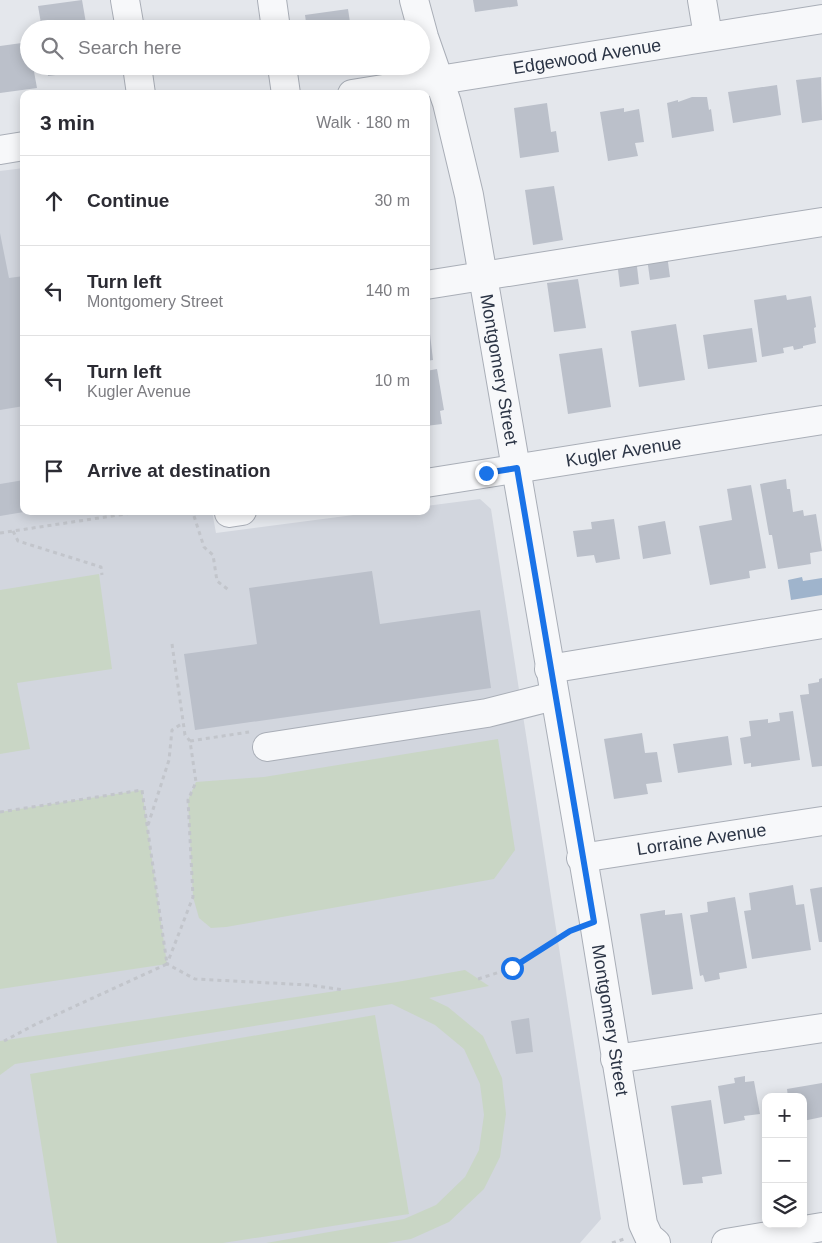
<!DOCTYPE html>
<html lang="en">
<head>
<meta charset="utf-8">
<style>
  :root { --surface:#fff; --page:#f7f7f7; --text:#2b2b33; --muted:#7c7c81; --line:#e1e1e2 }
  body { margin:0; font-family:Arial,sans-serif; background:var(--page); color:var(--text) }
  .controls { position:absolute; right:15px; bottom:15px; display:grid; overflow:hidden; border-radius:10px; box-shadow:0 2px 12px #0003 }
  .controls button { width:45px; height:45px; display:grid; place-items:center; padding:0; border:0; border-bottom:1px solid var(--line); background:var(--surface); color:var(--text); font:25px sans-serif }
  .stop { position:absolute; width:15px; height:15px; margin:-11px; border:4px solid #1a73e8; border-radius:50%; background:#fff }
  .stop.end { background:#1a73e8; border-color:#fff; box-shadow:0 1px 5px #0008 }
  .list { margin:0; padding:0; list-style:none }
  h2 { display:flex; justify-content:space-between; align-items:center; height:65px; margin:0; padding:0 20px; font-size:21px }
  h2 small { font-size:16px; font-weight:400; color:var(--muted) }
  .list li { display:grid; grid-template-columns:32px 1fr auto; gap:15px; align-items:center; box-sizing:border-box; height:90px; padding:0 20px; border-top:1px solid var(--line) }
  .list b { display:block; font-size:19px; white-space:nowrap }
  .list p { margin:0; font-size:16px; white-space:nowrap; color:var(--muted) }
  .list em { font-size:16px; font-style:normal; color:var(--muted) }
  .icon { flex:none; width:28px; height:28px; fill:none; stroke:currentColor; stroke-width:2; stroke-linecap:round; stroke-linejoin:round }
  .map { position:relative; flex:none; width:822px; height:1243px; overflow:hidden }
  .search { position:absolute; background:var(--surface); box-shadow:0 2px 12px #0003; left:20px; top:20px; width:410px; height:55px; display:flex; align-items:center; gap:12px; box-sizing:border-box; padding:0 18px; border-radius:28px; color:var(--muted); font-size:19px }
  .panel { position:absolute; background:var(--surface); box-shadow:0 2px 12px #0003; left:20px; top:90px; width:410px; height:425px; border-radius:10px }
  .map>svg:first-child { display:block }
</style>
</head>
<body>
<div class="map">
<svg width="822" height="1243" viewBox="0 0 822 1243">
  <rect width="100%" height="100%" fill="#e4e7ec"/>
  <polygon fill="#d2d6de" points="24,168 24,511 212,511 216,533 384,511 426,511 426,506 480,499 491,509 601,1219 580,1243 0,1243 0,171"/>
  <g fill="#c9d6c5">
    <polygon points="99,574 112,669 17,683 30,749 0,754 0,590"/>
    <polygon points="498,739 515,850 494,879 226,927 211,928 199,918 193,897 188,800 196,782 264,777"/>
    <polygon points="142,790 167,964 0,989 0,812"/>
    <polygon points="465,970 489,986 429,998 448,1007 483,1036 502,1078 506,1114 500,1157 484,1189 449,1222 411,1239 387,1243 266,1243 404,1219 436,1205 465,1177 479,1150 484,1115 480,1084 464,1049 435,1025 392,1004 15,1064 0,1075 0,1041 397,982"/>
    <polygon points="375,1015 409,1214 223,1243 57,1243 30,1074"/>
  </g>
  <polygon fill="#9fb4cc" points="802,577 803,581 822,578 822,595 791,600 788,580"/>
  <g fill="#bbc0ca">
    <polygon points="82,0 87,29 42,29 38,6"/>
    <polygon points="473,0 517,0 518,6 475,12"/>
    <polygon points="348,9 351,29 307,29 305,15"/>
    <polygon points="29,42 29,66 33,66 37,88 0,93 0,46"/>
    <polygon points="47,66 93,66 93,70 48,76"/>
    <polygon points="821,77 822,120 802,123 796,80"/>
    <polygon points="777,85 781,115 733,123 728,92"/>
    <polygon points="692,97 707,97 709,110 711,109 714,131 672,138 667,103 678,100 678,102"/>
    <polygon points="547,103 551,132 556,131 559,152 520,158 514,108"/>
    <polygon points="624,108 624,112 639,109 644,142 635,143 638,156 608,161 600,112"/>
    <polygon points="554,186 563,240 533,245 525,190"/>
    <polygon points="0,233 9,278 24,276 24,406 0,410"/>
    <polygon points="667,255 670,277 650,280 647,258"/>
    <polygon points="636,258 639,284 620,287 617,261"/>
    <polygon points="578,279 586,328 554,332 547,283"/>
    <polygon points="786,295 787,300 811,296 816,327 814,328 816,343 803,346 803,348 794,350 793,346 783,348 784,353 762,357 754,300"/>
    <polygon points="676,324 685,380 639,387 631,331"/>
    <polygon points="752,328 757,362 708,369 703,335"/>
    <polygon points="426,334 430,334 433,360 426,361"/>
    <polygon points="602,348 611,407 568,414 559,354"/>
    <polygon points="437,369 444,410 440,411 442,424 426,426 426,371"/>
    <polygon points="786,479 787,489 790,489 793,512 803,510 804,516 816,514 822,551 810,553 811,564 778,569 772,535 769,535 760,484"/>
    <polygon points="24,480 24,512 0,516 0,484"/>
    <polygon points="751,485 766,568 749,571 750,578 710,585 699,526 732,520 727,489"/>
    <polygon points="614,519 620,559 596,563 594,555 577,557 573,531 592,529 591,522"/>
    <polygon points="665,521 671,554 643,559 638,526"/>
    <polygon points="372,571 380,624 480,610 491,688 195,730 184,654 257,644 249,588"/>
    <polygon points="822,678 822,766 812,767 800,695 809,694 808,684 819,682 819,679"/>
    <polygon points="793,711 800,760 751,767 751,763 744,764 740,738 751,736 749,721 768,719 768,723 780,721 779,713"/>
    <polygon points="642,733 645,753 657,752 662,782 646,784 648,794 614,799 604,739"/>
    <polygon points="728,736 732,765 678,773 673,744"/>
    <polygon points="793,885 796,905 804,904 811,950 752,959 744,911 751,910 749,893"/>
    <polygon points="822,887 822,942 819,942 810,889"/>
    <polygon points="735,897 747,968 719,973 720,979 705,982 703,975 700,976 690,915 708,912 707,902"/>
    <polygon points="665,910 665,915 682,913 693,989 652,995 640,914"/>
    <polygon points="529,1018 533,1052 516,1054 511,1021"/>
    <polygon points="745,1076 745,1082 754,1081 760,1114 744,1116 745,1120 724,1124 718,1086 735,1083 734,1078"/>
    <polygon points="822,1083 822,1117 803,1121 803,1097 788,1097 787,1089"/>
    <polygon points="711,1100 722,1174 702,1177 703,1183 683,1185 671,1106"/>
  </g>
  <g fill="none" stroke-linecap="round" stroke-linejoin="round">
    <g stroke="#a9aeb7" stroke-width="30">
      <g id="minor">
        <polyline points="125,0 130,29"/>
        <polyline points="272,0 276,29"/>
        <path id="s1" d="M414 0 424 37 447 103 469 195 594 922 643 1224 649 1237 656 1243"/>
        <polyline points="702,0 708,36"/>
        <polyline points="137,66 141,94"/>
        <polyline points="282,66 286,94"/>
        <path id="s2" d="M352 94 822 19"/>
        <polyline points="0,150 24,146"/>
        <polyline points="426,285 822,222"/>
        <path id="s3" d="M426 483 822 420"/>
        <polyline points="229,513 242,511"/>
        <polyline points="549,669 822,624"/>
        <polyline points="267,747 487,713 554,696"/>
        <path id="s4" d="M581 858 822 821"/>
        <polyline points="615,1059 822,1028"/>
        <polyline points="726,1243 822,1227"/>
      </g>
    </g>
    <g stroke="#c2c5cb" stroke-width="3" stroke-dasharray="4 4" stroke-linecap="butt">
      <polyline points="194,516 204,547 213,555 217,581 230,591"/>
      <polyline points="13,531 18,541 101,567 102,575"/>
      <polyline points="0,533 145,511"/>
      <polyline points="172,644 185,735 190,741 196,782 188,800 193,897 167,964 195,979 309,985 344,990"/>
      <polyline points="190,741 249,732"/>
      <polyline points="0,812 142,790 167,964 36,1024 4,1041"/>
      <polyline points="148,825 169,760 172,730 183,723"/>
      <polyline points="478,979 512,968 572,931"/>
      <polyline points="612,1243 624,1239"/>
    </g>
    <use href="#minor" stroke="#f7f8fa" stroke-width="28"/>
  </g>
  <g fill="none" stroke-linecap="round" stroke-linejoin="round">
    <polyline stroke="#1a73e8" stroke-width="6" points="486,473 517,468 594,922 570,931 512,968"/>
  </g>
  <g text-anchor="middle" stroke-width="4.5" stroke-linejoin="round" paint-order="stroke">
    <g font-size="18" fill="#2b3445" stroke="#f4f6f9">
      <text dy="6" stroke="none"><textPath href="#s2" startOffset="238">Edgewood Avenue</textPath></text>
      <text dy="6" stroke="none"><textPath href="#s1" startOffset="380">Montgomery Street</textPath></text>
      <text dy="6" stroke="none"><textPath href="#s3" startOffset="200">Kugler Avenue</textPath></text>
      <text dy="6" stroke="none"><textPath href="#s4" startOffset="122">Lorraine Avenue</textPath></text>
      <text dy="6" stroke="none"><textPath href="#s1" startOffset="1040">Montgomery Street</textPath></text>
    </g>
  </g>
</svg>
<div class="controls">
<button>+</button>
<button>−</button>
<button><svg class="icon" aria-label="layers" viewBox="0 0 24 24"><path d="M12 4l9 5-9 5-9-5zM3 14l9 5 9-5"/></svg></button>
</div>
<div class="stop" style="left:512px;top:968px"></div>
<div class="stop end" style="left:486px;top:473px"></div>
<div class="search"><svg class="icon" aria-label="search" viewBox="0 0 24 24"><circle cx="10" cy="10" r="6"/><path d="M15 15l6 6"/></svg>Search here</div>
<section class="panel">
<h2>3 min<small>Walk · 180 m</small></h2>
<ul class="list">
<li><svg class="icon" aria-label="ahead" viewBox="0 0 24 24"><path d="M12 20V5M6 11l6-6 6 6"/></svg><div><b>Continue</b></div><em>30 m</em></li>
<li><svg class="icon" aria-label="left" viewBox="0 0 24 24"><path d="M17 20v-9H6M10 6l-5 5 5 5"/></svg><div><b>Turn left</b><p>Montgomery Street</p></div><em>140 m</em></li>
<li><svg class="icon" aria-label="left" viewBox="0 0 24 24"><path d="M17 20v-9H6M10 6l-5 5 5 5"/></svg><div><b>Turn left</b><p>Kugler Avenue</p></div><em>10 m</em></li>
<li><svg class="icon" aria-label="arrive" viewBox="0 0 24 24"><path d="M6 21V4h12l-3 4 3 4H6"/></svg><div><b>Arrive at destination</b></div></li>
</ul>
</section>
</div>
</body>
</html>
